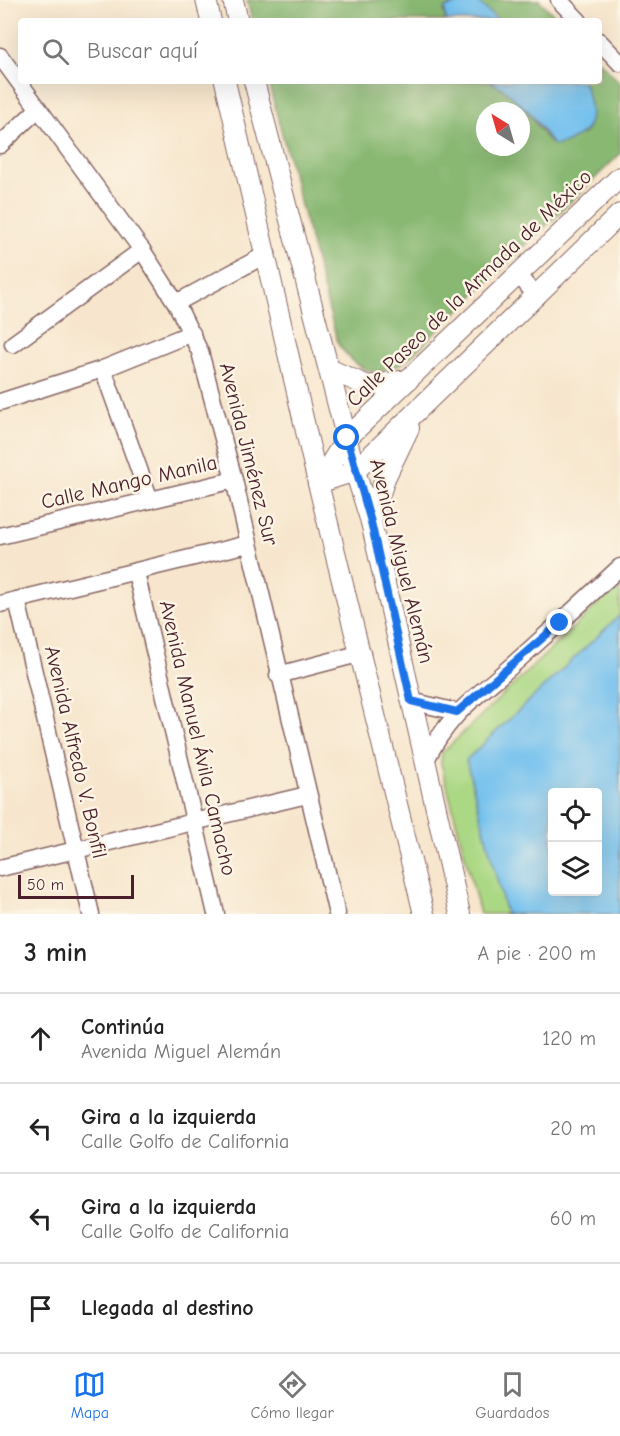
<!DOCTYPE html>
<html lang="es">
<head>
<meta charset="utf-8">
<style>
  :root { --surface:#fff; --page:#f6f6f6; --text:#222; --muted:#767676; --line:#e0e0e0; --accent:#1a73e8 }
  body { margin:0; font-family:"Comic Neue",sans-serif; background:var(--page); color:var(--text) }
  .controls { position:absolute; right:18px; bottom:18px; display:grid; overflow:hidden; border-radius:6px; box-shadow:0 6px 24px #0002 }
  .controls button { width:54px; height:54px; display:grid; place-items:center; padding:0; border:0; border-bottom:2px solid var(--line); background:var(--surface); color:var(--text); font:30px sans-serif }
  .compass { position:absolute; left:476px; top:102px; width:54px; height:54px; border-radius:50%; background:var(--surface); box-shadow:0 6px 24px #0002; rotate:323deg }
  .scale { position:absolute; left:18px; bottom:15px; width:116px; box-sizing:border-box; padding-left:6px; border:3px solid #4a1f2b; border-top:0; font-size:16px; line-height:21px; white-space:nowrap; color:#4a1f2b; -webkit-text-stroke:4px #fcf5e5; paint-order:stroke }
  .stop { position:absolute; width:18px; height:18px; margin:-14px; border:4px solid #1a73e8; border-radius:50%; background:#fff }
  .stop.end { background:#1a73e8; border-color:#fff; box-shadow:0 2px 6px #0008 }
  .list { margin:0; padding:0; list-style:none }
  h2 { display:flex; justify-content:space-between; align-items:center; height:78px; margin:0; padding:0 24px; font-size:26px }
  h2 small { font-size:20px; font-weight:400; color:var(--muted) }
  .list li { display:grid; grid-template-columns:39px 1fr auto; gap:18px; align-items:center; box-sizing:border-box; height:90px; padding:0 24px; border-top:2px solid var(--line) }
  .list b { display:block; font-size:22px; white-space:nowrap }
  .list p { margin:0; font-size:20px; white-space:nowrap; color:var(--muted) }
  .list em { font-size:20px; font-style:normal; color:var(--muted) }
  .icon { flex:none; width:33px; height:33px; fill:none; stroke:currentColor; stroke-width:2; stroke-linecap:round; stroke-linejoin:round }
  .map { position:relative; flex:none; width:620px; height:914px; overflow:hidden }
  .search { position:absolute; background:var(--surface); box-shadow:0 6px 24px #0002; left:18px; right:18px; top:18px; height:66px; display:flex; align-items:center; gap:15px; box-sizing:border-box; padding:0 21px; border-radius:6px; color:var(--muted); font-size:22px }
  .sheet { height:438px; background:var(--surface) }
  nav { display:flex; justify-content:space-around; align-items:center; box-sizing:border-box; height:84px; border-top:2px solid var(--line); background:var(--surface); font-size:16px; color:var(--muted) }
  nav a { display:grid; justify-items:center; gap:3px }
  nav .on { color:var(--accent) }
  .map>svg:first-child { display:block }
</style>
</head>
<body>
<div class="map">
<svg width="620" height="914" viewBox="0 0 620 914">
  <rect width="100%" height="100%" fill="#fcf5e5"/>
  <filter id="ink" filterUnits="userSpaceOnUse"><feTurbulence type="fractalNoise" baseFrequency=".0167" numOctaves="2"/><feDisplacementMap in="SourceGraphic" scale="12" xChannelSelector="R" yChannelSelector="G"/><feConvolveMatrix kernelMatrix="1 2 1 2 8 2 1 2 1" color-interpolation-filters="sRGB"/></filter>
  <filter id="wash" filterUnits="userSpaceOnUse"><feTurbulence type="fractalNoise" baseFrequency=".008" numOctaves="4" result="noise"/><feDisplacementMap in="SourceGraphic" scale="24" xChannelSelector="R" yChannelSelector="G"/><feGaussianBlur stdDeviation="1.35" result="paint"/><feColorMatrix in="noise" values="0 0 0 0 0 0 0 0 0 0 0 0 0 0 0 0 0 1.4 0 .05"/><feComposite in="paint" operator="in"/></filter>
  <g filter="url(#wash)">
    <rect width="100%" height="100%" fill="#f7e6cd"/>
    <path fill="#abd884" stroke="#7a7c58" stroke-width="1.5" fill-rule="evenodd" d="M620 583V914H480L441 763 442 753ZM552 792H598V892H552Z"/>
    <g fill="#88b872" stroke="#696c4e" stroke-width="1.5" fill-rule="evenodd">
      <path d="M247 0H539L560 21H499C483 5 463 0 444 11L446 21H252Z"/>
      <path d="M599 61 620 83V154L407 360C376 381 359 372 338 344L268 81H490C520 98 530 116 550 143L585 133C594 114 590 100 583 81H599ZM485 111H521V147H485Z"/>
    </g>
    <g fill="#74c1ee" stroke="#5f708c" stroke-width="1.5" fill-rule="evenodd">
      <polygon points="470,0 478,2 499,21 446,21 445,8"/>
      <path d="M490 81H583C590 100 599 126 576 137 568 142 563 145 553 145L531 114 505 90Z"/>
      <path d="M620 615V914H506L466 760ZM598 792V892H552V792Z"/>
    </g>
  </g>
  <g filter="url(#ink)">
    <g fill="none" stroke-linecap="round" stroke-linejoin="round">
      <g stroke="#876564" stroke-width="19">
        <g id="minor">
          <polyline points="559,0 579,21"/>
          <polyline points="599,41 620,63"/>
          <polyline points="0,56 142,250 176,303 200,352 234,480 337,914"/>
          <polyline points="0,145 38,109"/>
          <polyline points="519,275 537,297"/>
          <polyline points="176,303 267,254"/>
          <polyline points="13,344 142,250"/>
          <polyline points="103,369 150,500"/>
          <polyline points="0,402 103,369 192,333"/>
          <polyline points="0,536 234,480"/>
          <polyline points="136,573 216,914"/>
          <polyline points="17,600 91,914"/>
          <polyline points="0,604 248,544"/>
          <polyline points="278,675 362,653"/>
          <polyline points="411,701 457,712"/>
          <path d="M425 762C449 712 478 696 517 661 552 630 586 599 620 567"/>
          <polyline points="0,868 307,795"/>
        </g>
      </g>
      <g stroke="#876564" stroke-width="22">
        <g id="major">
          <polyline points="206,0 211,21"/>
          <polyline points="233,0 238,21"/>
          <polyline points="225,81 318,483 424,914"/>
          <polyline points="254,81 355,471 371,522 460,914"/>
          <polyline points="331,370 368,386 408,380"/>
          <polyline points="318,483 347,438 620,177"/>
          <polyline points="318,483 355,471 620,214"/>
          <polyline points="371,522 385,478 409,428"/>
        </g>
      </g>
      <use href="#minor" stroke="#fff" stroke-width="16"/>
      <use href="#major" stroke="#fff" stroke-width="20"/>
    </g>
  </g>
  <g fill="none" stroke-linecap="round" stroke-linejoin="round" filter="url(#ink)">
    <polyline stroke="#1a73e8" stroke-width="8" points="347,438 371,522 411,701 457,712 560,623"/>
  </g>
  <g text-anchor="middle" stroke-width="5" stroke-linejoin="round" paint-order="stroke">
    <g font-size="21" fill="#4a1f2b" stroke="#fcf5e5">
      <text transform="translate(469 288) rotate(-44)" y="7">Calle Paseo de la Armada de México</text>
      <text transform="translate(249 454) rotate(76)" y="7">Avenida Jiménez Sur</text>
      <text transform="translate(129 482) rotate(-13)" y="7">Calle Mango Manila</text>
      <text transform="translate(402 561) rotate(76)" y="7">Avenida Miguel Alemán</text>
      <text transform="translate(198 738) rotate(77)" y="7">Avenida Manuel Ávila Camacho</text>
      <text transform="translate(76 752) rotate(77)" y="7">Avenida Alfredo V. Bonfil</text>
    </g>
  </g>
</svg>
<div class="controls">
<button><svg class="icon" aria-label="locate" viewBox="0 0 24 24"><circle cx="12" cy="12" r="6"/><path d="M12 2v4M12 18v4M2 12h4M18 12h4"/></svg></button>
<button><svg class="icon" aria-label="layers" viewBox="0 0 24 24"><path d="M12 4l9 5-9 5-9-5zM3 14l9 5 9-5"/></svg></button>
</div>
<svg class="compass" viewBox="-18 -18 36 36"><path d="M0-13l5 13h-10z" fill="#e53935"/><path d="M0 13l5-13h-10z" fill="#767676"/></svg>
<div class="scale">50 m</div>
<div class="stop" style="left:347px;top:438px"></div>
<div class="stop end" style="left:560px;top:623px"></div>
<div class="search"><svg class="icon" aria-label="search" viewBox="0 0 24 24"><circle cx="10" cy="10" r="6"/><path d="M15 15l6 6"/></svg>Buscar aquí</div>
</div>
<section class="sheet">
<h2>3 min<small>A pie · 200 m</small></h2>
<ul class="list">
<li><svg class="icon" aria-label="ahead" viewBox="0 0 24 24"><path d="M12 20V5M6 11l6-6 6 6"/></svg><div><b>Continúa</b><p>Avenida Miguel Alemán</p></div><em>120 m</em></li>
<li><svg class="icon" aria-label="left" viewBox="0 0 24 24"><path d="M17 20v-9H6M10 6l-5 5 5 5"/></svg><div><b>Gira a la izquierda</b><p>Calle Golfo de California</p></div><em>20 m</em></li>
<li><svg class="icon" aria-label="left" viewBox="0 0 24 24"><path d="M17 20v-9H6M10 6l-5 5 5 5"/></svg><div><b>Gira a la izquierda</b><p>Calle Golfo de California</p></div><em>60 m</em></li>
<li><svg class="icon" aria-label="arrive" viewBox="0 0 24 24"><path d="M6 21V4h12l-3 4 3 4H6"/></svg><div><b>Llegada al destino</b></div></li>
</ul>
</section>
<nav>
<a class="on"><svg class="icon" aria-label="map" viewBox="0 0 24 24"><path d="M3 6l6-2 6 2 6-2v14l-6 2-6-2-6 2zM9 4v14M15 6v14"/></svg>Mapa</a>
<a><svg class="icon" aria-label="directions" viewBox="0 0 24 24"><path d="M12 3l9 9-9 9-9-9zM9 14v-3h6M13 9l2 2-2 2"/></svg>Cómo llegar</a>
<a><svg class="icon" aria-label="saved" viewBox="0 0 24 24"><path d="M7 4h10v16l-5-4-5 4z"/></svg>Guardados</a>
</nav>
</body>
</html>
